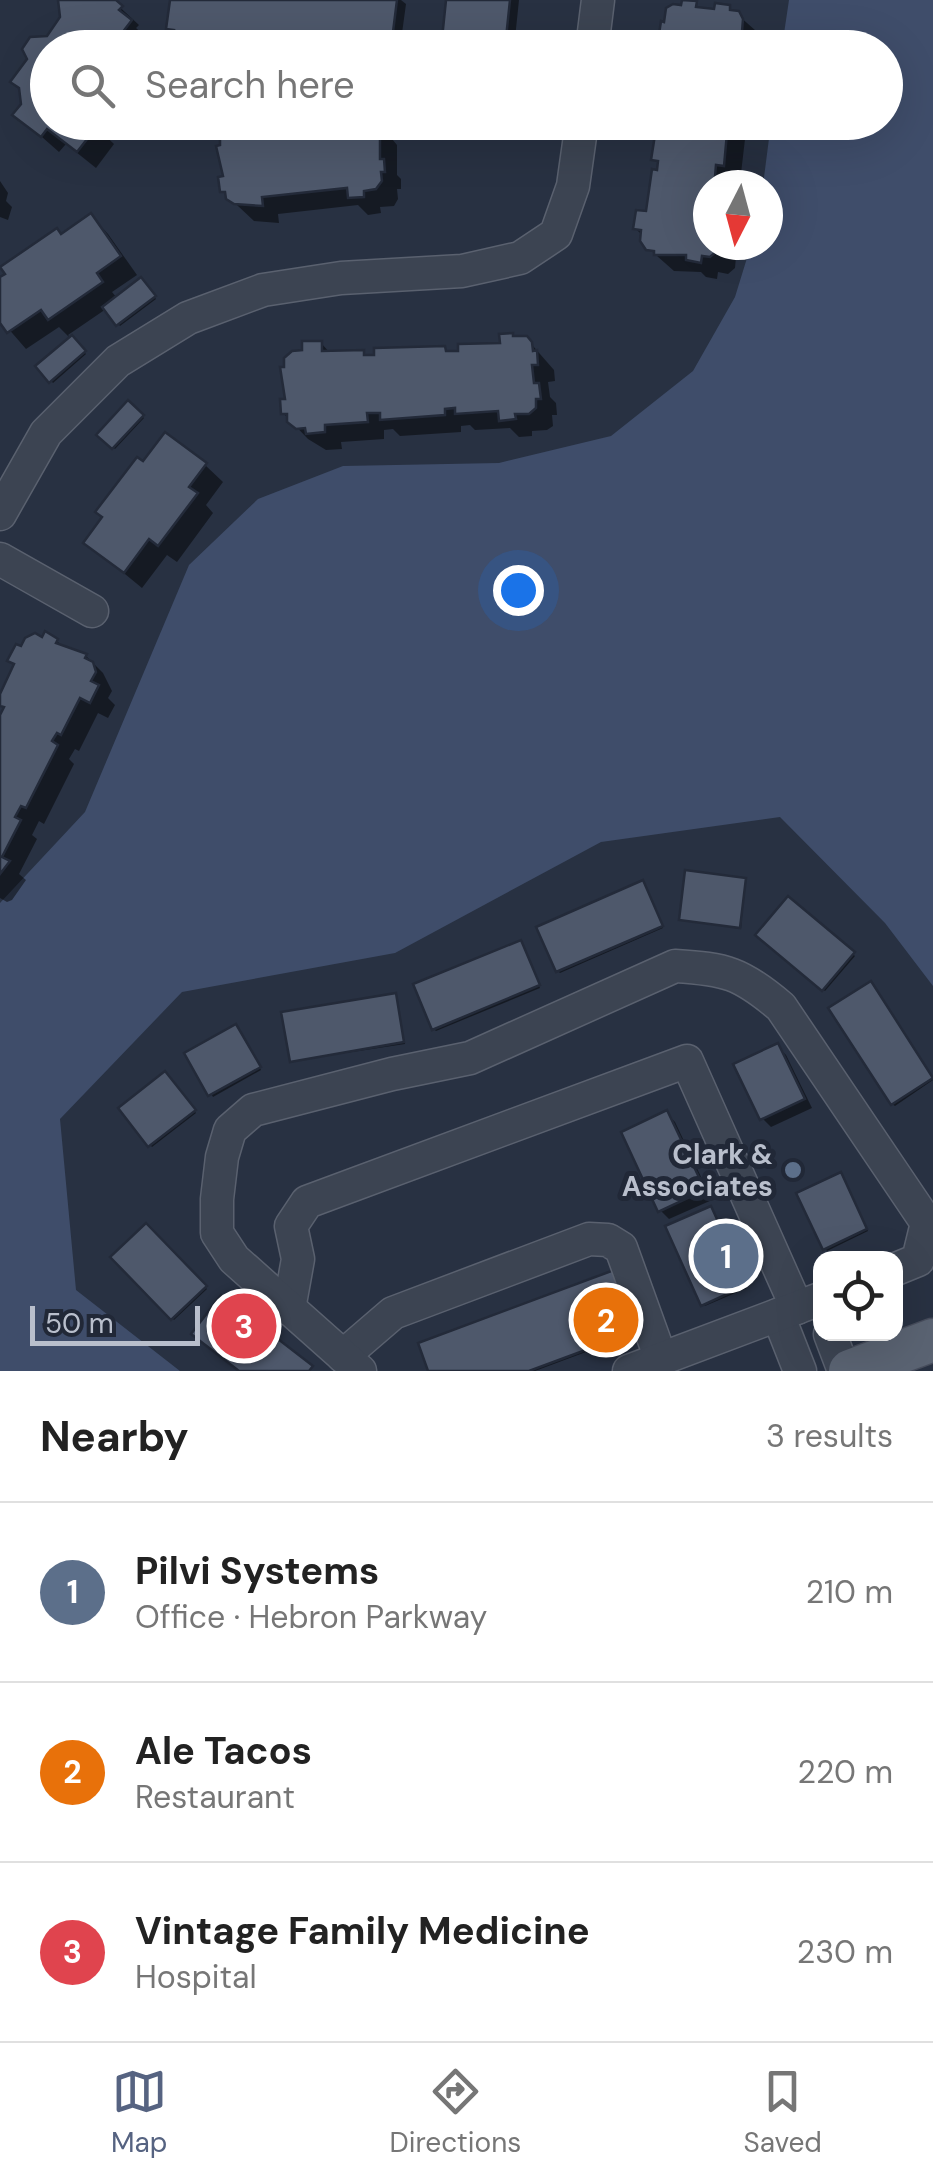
<!DOCTYPE html>
<html lang="en">
<head>
<meta charset="utf-8">
<style>
  :root { --surface:#fff; --page:#f2f2f2; --text:#222; --muted:#767676; --line:#e0e0e0; --accent:#566381 }
  body { margin:0; font-family:"DM Sans",sans-serif; background:var(--page); color:var(--text) }
  .controls { position:absolute; right:30px; bottom:30px; display:grid; overflow:hidden; border-radius:20px; box-shadow:0 10px 40px #0002 }
  .controls button { width:90px; height:90px; display:grid; place-items:center; padding:0; border:0; border-bottom:2px solid var(--line); background:var(--surface); color:var(--text); font:50px sans-serif }
  .compass { position:absolute; left:693px; top:170px; width:90px; height:90px; border-radius:50%; background:var(--surface); box-shadow:0 10px 40px #0002; rotate:186deg }
  .scale { position:absolute; left:30px; bottom:25px; width:170px; box-sizing:border-box; padding-left:10px; border:5px solid #b9bfcc; border-top:0; font-size:28px; line-height:35px; white-space:nowrap; color:#b9bfcc; -webkit-text-stroke:8px #212837; paint-order:stroke }
  .you { position:absolute; left:518px; top:590px; width:35px; height:35px; margin:-25px; border:8px solid #fff; border-radius:50%; background:#1a73e8; box-shadow:0 0 0 15px #1a73e833 }
  .badge { display:grid; place-items:center; width:65px; height:65px; border-radius:50%; background:var(--accent); color:#fff; font-size:32px; font-weight:700 }
  .pin { position:absolute; translate:-50% -50%; border:5px solid #fff; box-shadow:0 2px 10px #0006 }
  .list { margin:0; padding:0; list-style:none }
  h2 { display:flex; justify-content:space-between; align-items:center; height:130px; margin:0; padding:0 40px; font-size:42px }
  h2 small { font-size:32px; font-weight:400; color:var(--muted) }
  .list li { display:grid; grid-template-columns:65px 1fr auto; gap:30px; align-items:center; box-sizing:border-box; height:180px; padding:0 40px; border-top:2px solid var(--line) }
  .list b { display:block; font-size:38px; white-space:nowrap }
  .list p { margin:0; font-size:32px; white-space:nowrap; color:var(--muted) }
  .list em { font-size:32px; font-style:normal; color:var(--muted) }
  .icon { flex:none; width:55px; height:55px; fill:none; stroke:currentColor; stroke-width:2; stroke-linecap:round; stroke-linejoin:round }
  .map { position:relative; flex:none; width:933px; height:1371px; overflow:hidden }
  .search { position:absolute; background:var(--surface); box-shadow:0 10px 40px #0002; left:30px; right:30px; top:30px; height:110px; display:flex; align-items:center; gap:25px; box-sizing:border-box; padding:0 35px; border-radius:55px; color:var(--muted); font-size:38px }
  .sheet { height:670px; background:var(--surface) }
  nav { display:flex; justify-content:space-around; align-items:center; box-sizing:border-box; height:140px; border-top:2px solid var(--line); background:var(--surface); font-size:28px; color:var(--muted) }
  nav a { display:grid; justify-items:center; gap:5px }
  nav .on { color:var(--accent) }
  .map>svg:first-child { display:block }
</style>
</head>
<body>
<div class="map">
<svg width="933" height="1371" viewBox="0 0 933 1371">
  <rect width="100%" height="100%" fill="#283142"/>
  <polygon fill="#3f4d6a" points="789,0 933,0 933,986 885,923 780,817 601,842 395,953 182,992 60,1119 76,1290 180,1371 0,1371 0,903 85,812 189,565 258,499 343,466 499,463 611,436 693,371 735,297 751,245 768,245 768,185 763,185 771,123 886,122 886,48 782,47"/>
  <g fill="#0007">
    <polygon points="60,0 112,0 139,25 136,28 148,39 142,48 48,48 48,122 91,122 96,127 114,144 96,168 66,144 59,152 16,114 23,105 48,38 63,18"/>
    <polygon points="172,0 401,0 406,4 400,48 293,48 253,43 253,48 181,48 169,28"/>
    <polygon points="448,0 519,0 514,48 443,48"/>
    <polygon points="695,4 702,10 729,7 756,31 758,48 669,48 670,41 662,33"/>
    <polygon points="253,122 264,133 337,122 378,122 397,145 397,175 401,179 401,189 397,189 398,199 394,206 380,207 381,213 368,215 358,205 278,214 279,223 254,221 222,191 240,131"/>
    <polygon points="441,122 506,122 505,133 445,126"/>
    <polygon points="659,122 747,122 740,182 708,185 708,245 743,245 742,258 736,257 735,268 728,274 718,272 717,279 706,277 701,272 674,271 648,248 643,236 635,228 648,214 659,173 660,165 654,159"/>
    <polygon points="0,181 8,193 6,201 12,207 8,220 0,217"/>
    <polygon points="91,216 108,234 137,275 112,292 117,298 141,280 156,299 120,326 106,309 68,335 86,354 53,383 38,366 71,339 59,327 26,349 0,319 0,280"/>
    <polygon points="526,338 554,370 555,381 548,382 550,397 556,403 557,415 552,415 553,426 547,430 532,431 532,436 519,437 510,428 475,430 470,425 461,426 461,432 400,436 393,429 384,430 384,439 341,442 342,449 326,450 308,439 283,413 305,353 321,343 331,354 363,353 368,357 444,348 450,353"/>
    <polygon points="128,404 144,418 115,449 99,435"/>
    <polygon points="144,464 205,465 223,482 206,505 213,513 177,562 167,555 142,588 86,542"/>
    <polygon points="57,641 65,649 86,656 103,673 112,691 108,698 115,705 108,718 98,713 79,751 75,749 69,759 74,764 44,824 39,821 32,835 37,839 19,874 26,880 12,900 7,902 0,898 0,721 5,710 0,700 16,666 10,661"/>
    <polygon points="745,880 741,929 682,920"/>
    <polygon points="645,885 663,928 560,973 558,971"/>
    <polygon points="788,899 855,956 825,991 758,935"/>
    <polygon points="522,945 540,988 436,1031 434,1029"/>
    <polygon points="872,986 933,1080 895,1106 892,1104"/>
    <polygon points="395,996 405,1044 292,1061"/>
    <polygon points="238,1029 261,1070 213,1097 188,1054"/>
    <polygon points="777,1046 786,1055 812,1108 771,1127 762,1118"/>
    <polygon points="165,1075 196,1113 152,1147 121,1109"/>
    <polygon points="666,1113 675,1122 712,1200 669,1219 660,1210"/>
    <polygon points="842,1178 868,1231 827,1251 825,1248"/>
    <polygon points="713,1211 747,1288 705,1306 703,1304"/>
    <polygon points="146,1226 207,1289 174,1320 113,1257"/>
    <polygon points="613,1273 637,1333 535,1371 431,1371"/>
  </g>
  <g fill="#4e586b" stroke="#232a39" stroke-width="2.5">
    <polygon points="58,0 116,0 123,6 119,10 132,20 112,46 100,36 90,48 48,48 48,122 95,122 98,125 77,152 47,129 41,137 12,115 21,104 19,88 10,82 27,59 22,49 30,37 47,36 60,17"/>
    <polygon points="170,0 397,0 391,48 316,48 316,44 245,35 243,48 172,42 174,30 166,29"/>
    <polygon points="446,0 510,0 505,48 441,48"/>
    <polygon points="682,0 697,1 696,7 714,9 715,3 730,5 730,10 739,11 743,19 742,32 747,33 745,48 666,48 668,35 659,34 661,21 664,22 666,8 673,4 681,5"/>
    <polygon points="236,122 254,122 255,132 320,122 376,122 376,126 380,125 380,159 384,159 385,172 381,172 382,181 376,189 364,191 364,197 348,198 347,188 262,197 263,206 234,204 226,199 225,192 220,192 218,177 223,176 216,146 220,145 220,137 225,131 237,129"/>
    <polygon points="657,122 728,122 724,166 716,165 715,177 724,178 723,185 708,185 708,245 719,245 718,250 710,257 702,256 701,263 686,260 686,255 654,255 654,251 646,250 640,241 641,230 633,229 636,210 646,211 652,169 657,170 658,161 651,160"/>
    <polygon points="91,213 121,256 97,273 103,282 48,320 41,310 7,333 0,323 0,277 5,274 0,267 57,228 61,234"/>
    <polygon points="141,277 156,296 116,326 102,307"/>
    <polygon points="513,333 513,336 527,336 532,342 533,351 537,350 538,365 532,365 534,383 539,383 541,399 536,399 536,408 529,414 515,414 516,419 499,421 498,411 455,414 455,408 445,409 445,415 380,420 380,413 367,413 368,422 325,425 325,432 306,434 305,428 296,429 287,422 287,414 281,414 280,399 285,399 280,367 284,367 284,358 292,351 302,350 302,341 322,341 322,351 364,350 364,355 374,355 374,348 445,346 446,351 458,351 458,344 500,343 499,334"/>
    <polygon points="72,335 86,351 49,383 35,366"/>
    <polygon points="128,400 144,415 112,449 96,435"/>
    <polygon points="165,432 207,463 189,487 198,493 158,546 149,539 124,573 83,543 102,517 95,512 137,457 143,461"/>
    <polygon points="45,631 58,639 56,643 87,654 85,658 93,662 96,672 91,681 99,685 90,703 80,698 61,735 57,733 52,741 58,745 26,808 21,806 15,817 21,820 2,857 10,861 0,874 0,715 4,707 0,706 0,694 14,664 7,661 16,644 21,646 25,638 35,633 42,637"/>
    <polygon points="685,870 746,878 740,928 679,920"/>
    <polygon points="643,880 663,926 556,972 536,927"/>
    <polygon points="788,896 855,952 822,991 755,935"/>
    <polygon points="521,940 540,985 432,1030 413,984"/>
    <polygon points="871,981 933,1078 891,1105 828,1008"/>
    <polygon points="396,993 404,1042 290,1062 281,1012"/>
    <polygon points="236,1024 261,1067 208,1096 184,1053"/>
    <polygon points="778,1043 805,1099 760,1120 733,1064"/>
    <polygon points="165,1071 196,1110 148,1147 118,1108"/>
    <polygon points="667,1110 705,1190 658,1212 621,1132"/>
    <polygon points="841,1172 867,1229 823,1250 796,1193"/>
    <polygon points="711,1206 747,1285 701,1306 665,1226"/>
    <polygon points="146,1223 207,1286 171,1320 110,1257"/>
    <polygon points="614,1270 637,1331 529,1371 428,1371 418,1343"/>
    <polygon points="221,1295 313,1366 309,1371 239,1371 191,1334"/>
  </g>
  <g fill="none" stroke-linecap="round" stroke-linejoin="round">
    <g stroke="#5a616f" stroke-width="35">
      <g id="minor">
        <polyline points="592,48 598,0"/>
        <polyline points="0,514 46,433 118,361 188,318 263,290 341,278 462,271 520,258 556,234 573,186 582,122"/>
        <polyline points="0,559 92,611"/>
        <polyline points="289,1309 298,1259 291,1226 307,1202 687,1061 797,1308"/>
        <polyline points="778,1315 800,1371"/>
        <polyline points="830,1334 844,1371"/>
        <polyline points="343,1356 393,1313 589,1239 608,1240 621,1248 661,1359"/>
        <path d="M360 1371 234 1259 217 1233V1199L222 1157 230 1130 253 1110 392 1074 470 1058 675 966C726 969 741 973 781 1007L927 1223 918 1260 896 1269"/>
        <polyline points="629,1371 820,1299"/>
      </g>
    </g>
    <g stroke="#464c5b" stroke-width="45">
      <polyline id="major" points="850,1371 933,1340"/>
    </g>
    <use href="#minor" stroke="#3c4452" stroke-width="32"/>
    <use href="#major" stroke="#5a6372" stroke-width="42"/>
  </g>
  <circle fill="#5c6f8a" stroke="#212837" stroke-width="4" cx="793" cy="1170" r="10"/>
  <g text-anchor="middle" stroke-width="10" stroke-linejoin="round" paint-order="stroke">
    <g font-size="28" font-weight="bold" fill="#b9bfcc" stroke="#212837" text-anchor="end">
      <text x="773" y="1164">Clark &amp;<tspan x="773" dy="32">Associates</tspan></text>
    </g>
  </g>
</svg>
<div class="controls">
<button><svg class="icon" aria-label="locate" viewBox="0 0 24 24"><circle cx="12" cy="12" r="6"/><path d="M12 2v4M12 18v4M2 12h4M18 12h4"/></svg></button>
</div>
<svg class="compass" viewBox="-18 -18 36 36"><path d="M0-13l5 13h-10z" fill="#e53935"/><path d="M0 13l5-13h-10z" fill="#767676"/></svg>
<div class="scale">50 m</div>
<div class="you"></div>
<div class="pin badge" style="left:726px;top:1256px;background:#5c6f8a">1</div>
<div class="pin badge" style="left:606px;top:1320px;background:#e8710a">2</div>
<div class="pin badge" style="left:244px;top:1326px;background:#e0444e">3</div>
<div class="search"><svg class="icon" aria-label="search" viewBox="0 0 24 24"><circle cx="10" cy="10" r="6"/><path d="M15 15l6 6"/></svg>Search here</div>
</div>
<section class="sheet">
<h2>Nearby<small>3 results</small></h2>
<ul class="list">
<li><span class="badge" style="background:#5c6f8a">1</span><div><b>Pilvi Systems</b><p>Office · Hebron Parkway</p></div><em>210 m</em></li>
<li><span class="badge" style="background:#e8710a">2</span><div><b>Ale Tacos</b><p>Restaurant</p></div><em>220 m</em></li>
<li><span class="badge" style="background:#e0444e">3</span><div><b>Vintage Family Medicine</b><p>Hospital</p></div><em>230 m</em></li>
</ul>
</section>
<nav>
<a class="on"><svg class="icon" aria-label="map" viewBox="0 0 24 24"><path d="M3 6l6-2 6 2 6-2v14l-6 2-6-2-6 2zM9 4v14M15 6v14"/></svg>Map</a>
<a><svg class="icon" aria-label="directions" viewBox="0 0 24 24"><path d="M12 3l9 9-9 9-9-9zM9 14v-3h6M13 9l2 2-2 2"/></svg>Directions</a>
<a><svg class="icon" aria-label="saved" viewBox="0 0 24 24"><path d="M7 4h10v16l-5-4-5 4z"/></svg>Saved</a>
</nav>
</body>
</html>
